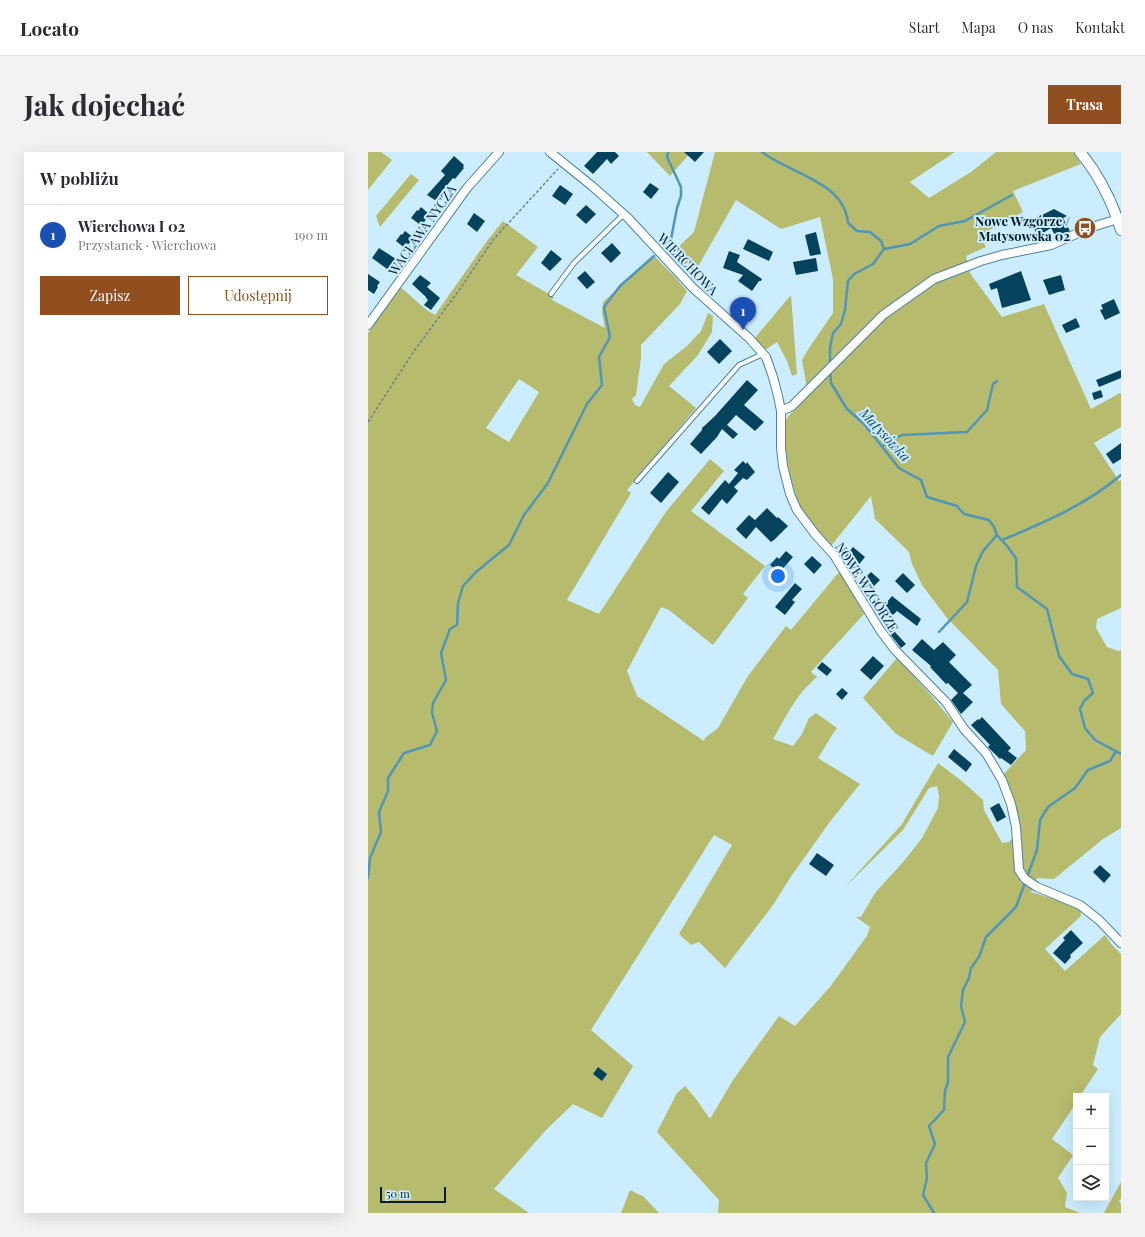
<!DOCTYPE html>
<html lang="pl">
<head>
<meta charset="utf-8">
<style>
  :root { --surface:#fff; --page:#f2f2f3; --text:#2b2b33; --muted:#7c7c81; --line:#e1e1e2; --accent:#914e1f }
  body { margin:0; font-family:"Playfair Display",serif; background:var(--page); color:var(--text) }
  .controls { position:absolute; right:12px; bottom:12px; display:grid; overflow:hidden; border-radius:0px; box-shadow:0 4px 16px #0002 }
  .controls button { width:36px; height:36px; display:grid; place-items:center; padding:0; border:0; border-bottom:1px solid var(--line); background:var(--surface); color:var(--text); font:20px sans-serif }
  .scale { position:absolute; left:12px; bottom:10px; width:66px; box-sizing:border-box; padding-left:4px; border:2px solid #071e28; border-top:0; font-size:11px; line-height:14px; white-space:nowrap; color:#071e28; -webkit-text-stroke:3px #ccedff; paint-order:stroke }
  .you { position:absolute; left:410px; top:424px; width:14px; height:14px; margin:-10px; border:3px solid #fff; border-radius:50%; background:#1a73e8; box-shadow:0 0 0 6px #1a73e833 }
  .badge { display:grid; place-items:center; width:26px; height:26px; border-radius:50%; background:var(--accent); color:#fff; font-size:13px; font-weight:700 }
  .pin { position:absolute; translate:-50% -33px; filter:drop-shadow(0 1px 2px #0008) }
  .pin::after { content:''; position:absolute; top:21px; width:14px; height:12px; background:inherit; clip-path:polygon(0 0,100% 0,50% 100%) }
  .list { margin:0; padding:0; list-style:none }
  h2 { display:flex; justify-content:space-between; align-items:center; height:52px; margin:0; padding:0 16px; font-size:17px }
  h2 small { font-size:13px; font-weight:400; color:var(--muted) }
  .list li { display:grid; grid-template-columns:26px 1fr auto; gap:12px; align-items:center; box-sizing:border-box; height:60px; padding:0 16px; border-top:1px solid var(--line) }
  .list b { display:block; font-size:15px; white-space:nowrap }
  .list p { margin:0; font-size:13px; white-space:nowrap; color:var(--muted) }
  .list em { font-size:13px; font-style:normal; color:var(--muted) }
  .actions { display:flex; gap:8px; padding:12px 16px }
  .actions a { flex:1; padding:9px 0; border:1px solid var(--accent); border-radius:0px; text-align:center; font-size:14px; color:var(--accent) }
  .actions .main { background:var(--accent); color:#fff }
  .icon { flex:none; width:22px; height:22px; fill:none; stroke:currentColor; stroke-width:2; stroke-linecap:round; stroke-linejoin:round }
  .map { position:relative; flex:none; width:753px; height:1061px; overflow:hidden; border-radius:0px }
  header { display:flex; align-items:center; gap:24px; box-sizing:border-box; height:56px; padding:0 20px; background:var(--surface); border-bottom:1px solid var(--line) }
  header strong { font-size:19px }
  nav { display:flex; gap:22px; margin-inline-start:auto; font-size:14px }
  .intro { display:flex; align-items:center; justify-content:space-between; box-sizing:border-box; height:96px; padding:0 24px }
  h1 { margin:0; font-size:28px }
  .button { padding:10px 18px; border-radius:0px; background:var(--accent); color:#fff; font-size:14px; font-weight:700 }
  main { display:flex; gap:24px; padding:0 24px }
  aside { flex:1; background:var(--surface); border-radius:0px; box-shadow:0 4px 16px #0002 }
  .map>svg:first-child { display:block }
</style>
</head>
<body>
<header>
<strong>Locato</strong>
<nav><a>Start</a><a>Mapa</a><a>O nas</a><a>Kontakt</a></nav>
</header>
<div class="intro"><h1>Jak dojechać</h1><a class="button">Trasa</a></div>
<main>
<aside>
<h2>W pobliżu<small></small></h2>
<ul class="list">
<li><span class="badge" style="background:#1a4fb4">1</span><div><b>Wierchowa I 02</b><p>Przystanek · Wierchowa</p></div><em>190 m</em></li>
</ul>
<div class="actions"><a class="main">Zapisz</a><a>Udostępnij</a></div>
</aside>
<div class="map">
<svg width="753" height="1061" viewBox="0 0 753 1061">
  <rect width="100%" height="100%" fill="#ccedff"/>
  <g fill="#b6bb6d" fill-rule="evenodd">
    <polygon points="0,0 13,0 24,8 0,38"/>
    <polygon points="279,0 323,0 302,24"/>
    <path d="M347 0H587L542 30 561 46 603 20 628 0H705L713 12 645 39 655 60 612 83 618 95 598 104 602 121 634 165 676 152 723 257 752 241 753 242V275L726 291 751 329 753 328V456L729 467 728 476 739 495 751 499 753 498V676L735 687 686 727 669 726 663 740 712 755 713 764 677 797 697 819 737 783 744 793 753 802V862L732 885 725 913 730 917 712 944H708V951L684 987 705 1003 690 1026 699 1041 697 1055 712 1061H350L351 1048 289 980 309 941 317 934 328 947 342 967 365 928 411 864 427 874 462 835 499 784 502 775 488 765H493L507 741 536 709 554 686 570 656 571 644 569 634 561 636 535 678 477 735 534 672 570 611 595 630 615 648 616 658 634 691 641 690 653 676 645 644 635 623 658 598 657 579 633 552 630 518 579 466 554 433 544 412 541 400 507 367 503 344 463 394C453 383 443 372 435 360 426 347 411 283 418 268 423 259 433 251 440 242L434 208 441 196 465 161V127L452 65 413 77 368 48 324 125 302 103 326 80Z"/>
    <polygon points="43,22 51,28 12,75 8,64"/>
    <path d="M135 69 170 95 148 123 186 145 184 148 237 176 234 162 235 150 286 104 307 125 319 139 312 152 273 193V206L268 243 264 247 267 253 272 255 296 212 319 194 333 179 340 161 345 164 344 180 330 203 301 234 328 256 259 338 263 341 199 448 231 462 297 361 342 307 356 319 323 359 397 414 375 442 380 446 345 493 301 458 293 455 259 519 269 544 336 589 337 586 350 576 380 524 418 474 423 478 471 420 479 430 496 462 443 520 449 525C426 545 420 562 405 587L425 594 434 582 441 566 448 561 469 576 466 580 450 606 492 632 461 671 422 726 405 753 357 816 331 790 323 793 311 782 364 693 346 683 223 878 265 914 234 966 205 952 178 978 126 1037 161 1061H0V181L32 135C44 144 54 156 67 163L119 89ZM151 227 171 240 141 290 118 276Z"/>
    <polygon points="423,143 429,222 424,224 419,209 409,190 397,198 386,187"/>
    <polygon points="529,506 561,541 585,570 565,604 528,582 495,546"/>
    <polygon points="753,1030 753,1047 751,1049 753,1052 753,1061 736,1061"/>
    <polygon points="262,1038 276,1045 291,1061 253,1061"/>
  </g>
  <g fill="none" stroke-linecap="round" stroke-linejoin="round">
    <g stroke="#5096b8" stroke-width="2.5">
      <path d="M394 0C422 22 476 29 480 71L489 79 502 80 513 89 516 97 505 112 486 122 480 129 477 158 473 172 465 181 462 196V212"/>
      <polyline points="296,93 303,87 309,56 313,44 313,35 299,5 300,0"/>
      <polyline points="516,97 542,92 571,74 597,69 644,43"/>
      <polyline points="462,219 463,231 479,257 496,272 531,316 553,328 559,345 589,354 596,362 621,368 626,375 629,383 639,394 648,406 649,435 679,457 691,504 704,522 720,527 725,541 716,549 712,557 717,576 727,588 753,602"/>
      <polyline points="514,294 534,283 599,280 619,258 625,232 629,229"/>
      <path d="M634 388C675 371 718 353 753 323"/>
      <polyline points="571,480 599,450 608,414 615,399 629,383"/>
      <polyline points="0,726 2,706 13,680 11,660 20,639 20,626 36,601 62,593 69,579 64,561 65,551 78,528 73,501 82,477 89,473 90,451 95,434 108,420 141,393 156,363 180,331 219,252 234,233 231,205 242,185 236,155 252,134 286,104"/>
      <polyline points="566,1061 555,1043 559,1026 558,1011 567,992 561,974 576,958 577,939 580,930 580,905 597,870 593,854 595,838 601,826 603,816 611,805 618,785 648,755 669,698 672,668 680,655 707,636 720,618 742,609 748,599"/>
    </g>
  </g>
  <g fill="#05435c">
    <polygon points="229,0 247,0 251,4 243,12 239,7 225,22 216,14"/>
    <polygon points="316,0 336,0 327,10"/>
    <polygon points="86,4 96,13 95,15 96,16 87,27 85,26 75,38 77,39 74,43 75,44 70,50 59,43 77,23 73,19"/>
    <polygon points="282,31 291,37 283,47 275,40"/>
    <polygon points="192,33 205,42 197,53 184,44"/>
    <polygon points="218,53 228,62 218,72 208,63"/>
    <polygon points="53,55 61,62 54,74 43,66 49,58 50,59"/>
    <polygon points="686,57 699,64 695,66 702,79 688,85 683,76 670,84 662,69"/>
    <polygon points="106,61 117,69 109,80 99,72"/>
    <polygon points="37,79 45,85 38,97 28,89 33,82 34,83"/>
    <polygon points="448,80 453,102 442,104 437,83"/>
    <polygon points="380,87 405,100 401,109 375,97"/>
    <polygon points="244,91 253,101 243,111 233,101"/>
    <polygon points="11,96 28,107 25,111 27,112 22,119 4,106"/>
    <polygon points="183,98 194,107 182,119 173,111"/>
    <polygon points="361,99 372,103 369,110 394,127 393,129 391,129 384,139 370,129 375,123 355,116"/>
    <polygon points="448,106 450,119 428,123 425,110"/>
    <polygon points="217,119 227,130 219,137 209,126"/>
    <polygon points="653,119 663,148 634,156 629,136 623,138 621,132"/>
    <polygon points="0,122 12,130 9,134 10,135 6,142 0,138"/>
    <polygon points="52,123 63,131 59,135 72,146 63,158 56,153 60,148 58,146 58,145 44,132"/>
    <polygon points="693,123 697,138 681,143 675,128"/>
    <polygon points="746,147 752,161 737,168 732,158 735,157 733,153"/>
    <polygon points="708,166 712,175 698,181 694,173"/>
    <polygon points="352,187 364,199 351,212 339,200"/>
    <polygon points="753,218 753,226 731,235 728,228"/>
    <polygon points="379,228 390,238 376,253 396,270 387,279 368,263 359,273 370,282 365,287 354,277 349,285 333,302 322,292 334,278 334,276 347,264"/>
    <polygon points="733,238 735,245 726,248 724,241"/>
    <polygon points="753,291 753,307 745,312 738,302"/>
    <polygon points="375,309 378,312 379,310 387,320 379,328 375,326 366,335 370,339 359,352 354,347 341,363 333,356 357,328 361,332 370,321 366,318"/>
    <polygon points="300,320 311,330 293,351 282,341"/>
    <polygon points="399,356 409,366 410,365 420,374 406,388 403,390 388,375 378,387 368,377 381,363 387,368"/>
    <polygon points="485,395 497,405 489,415 477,405"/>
    <polygon points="418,399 425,405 411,421 402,413 409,405 411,407"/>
    <polygon points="444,404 454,413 446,422 436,412"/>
    <polygon points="503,420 512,428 503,437 494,429"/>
    <polygon points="535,421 547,433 539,441 527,429"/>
    <polygon points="427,431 434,437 424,448 427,450 417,463 407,455"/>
    <polygon points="524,444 553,467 549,474 529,459 525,463 515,455"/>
    <polygon points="526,479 538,492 533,496 522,482"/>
    <polygon points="554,487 566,498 575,490 588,503 581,510 604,533 595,541 605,550 593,562 583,548 590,541 580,531 578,532 562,515 563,514 544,498"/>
    <polygon points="505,504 516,514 503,528 492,518"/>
    <polygon points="454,510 464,518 459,524 449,516"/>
    <polygon points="474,536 480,541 474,548 468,542"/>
    <polygon points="614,565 643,596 640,599 649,606 643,613 633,606 632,607 620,595 622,593 603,573 610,567 611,568"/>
    <polygon points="586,597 604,612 598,620 580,605"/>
    <polygon points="631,651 638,665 629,670 622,656"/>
    <polygon points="449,701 466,713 458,724 441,712"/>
    <polygon points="732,713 743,723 736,731 725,720"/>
    <polygon points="703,778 715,791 702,803 703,805 697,812 685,801 697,788 695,786"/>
    <polygon points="230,915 239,922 234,929 225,922"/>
  </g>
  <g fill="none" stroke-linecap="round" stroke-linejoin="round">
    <g stroke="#4d839e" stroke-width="6">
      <g id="service">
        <polyline points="183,142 206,111 256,62"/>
        <polyline points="269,329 371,213 395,202"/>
      </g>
    </g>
    <g stroke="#4d839e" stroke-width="10">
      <g id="minor">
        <polyline points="182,0 224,34 260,66 325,136 381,186 398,205 405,225 410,244 413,259 413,296 415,314 422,342 429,358 447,382 466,403 512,478 527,498 578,550 596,577 618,601 634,628 643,652 648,675 651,718 657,727 669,735 712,753 731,768 753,791"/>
        <polyline points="0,173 99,36 131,0"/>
        <polyline points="413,259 424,254 515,163 566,127 613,109 634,103 683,93 724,75 750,67"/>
      </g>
    </g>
    <g stroke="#4d839e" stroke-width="12">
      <path id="tertiary" d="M712 0C731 23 744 49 753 78"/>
    </g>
    <polyline stroke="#688391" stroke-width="1.5" stroke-dasharray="3 2" stroke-linecap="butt" points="0,270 46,199 92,137 125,88 190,17"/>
    <use href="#service" stroke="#fff" stroke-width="4"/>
    <use href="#minor" stroke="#fff" stroke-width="8"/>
    <use href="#tertiary" stroke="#fff" stroke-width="10"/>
  </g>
  <defs>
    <g id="bus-disc" transform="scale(1.15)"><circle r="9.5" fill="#914e1f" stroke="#ccedff"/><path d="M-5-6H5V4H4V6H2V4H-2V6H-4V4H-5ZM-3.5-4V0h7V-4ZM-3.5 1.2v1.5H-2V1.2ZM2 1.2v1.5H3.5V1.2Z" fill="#fff"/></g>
  </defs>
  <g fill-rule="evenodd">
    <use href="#bus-disc" x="717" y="76"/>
  </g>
  <g text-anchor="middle" stroke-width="4" stroke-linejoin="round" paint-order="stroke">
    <g font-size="13" font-weight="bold" fill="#071e28" stroke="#ccedff" text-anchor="end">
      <text x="702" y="74">Nowe Wzgórze /<tspan x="702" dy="15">Matysowska 02</tspan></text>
    </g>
    <g font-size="13" fill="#071e28" stroke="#ccedff">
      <text transform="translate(54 78) rotate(-55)" y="5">WACŁAWA NYCZA</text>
      <text transform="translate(320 112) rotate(46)" y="5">WIERCHOWA</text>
      <text transform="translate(499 435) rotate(57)" y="5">NOWE WZGÓRZE</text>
    </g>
    <g font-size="14" font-style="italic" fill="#12455b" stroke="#ccedff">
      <text transform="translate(517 283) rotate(47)" y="5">Matysówka</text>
    </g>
  </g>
</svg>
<div class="controls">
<button>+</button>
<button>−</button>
<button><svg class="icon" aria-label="layers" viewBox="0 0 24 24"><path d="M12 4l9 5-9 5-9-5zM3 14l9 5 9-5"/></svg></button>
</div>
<div class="scale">50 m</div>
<div class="you"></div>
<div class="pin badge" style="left:375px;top:178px;background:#1a4fb4">1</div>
</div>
</main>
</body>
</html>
